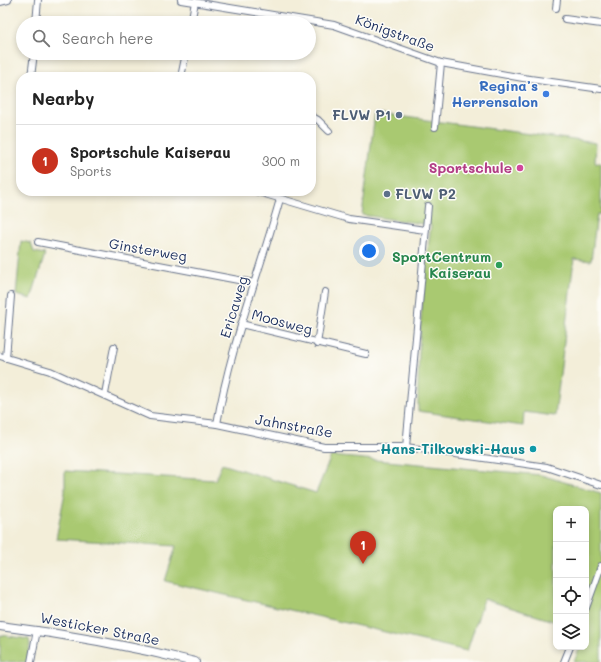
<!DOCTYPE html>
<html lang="en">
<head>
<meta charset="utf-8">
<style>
  :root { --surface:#fff; --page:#f6f6f6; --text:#222; --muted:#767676; --line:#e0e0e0; --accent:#c8321e }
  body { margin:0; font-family:Mali,sans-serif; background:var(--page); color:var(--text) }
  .controls { position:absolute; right:12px; bottom:12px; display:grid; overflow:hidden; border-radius:8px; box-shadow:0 2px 6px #0003 }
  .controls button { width:36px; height:36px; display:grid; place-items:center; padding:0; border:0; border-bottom:1px solid var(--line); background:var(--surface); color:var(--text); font:20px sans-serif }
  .you { position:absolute; left:369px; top:251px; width:14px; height:14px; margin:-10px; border:3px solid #fff; border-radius:50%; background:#1a73e8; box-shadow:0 0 0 6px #1a73e833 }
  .badge { display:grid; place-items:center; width:26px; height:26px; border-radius:50%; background:var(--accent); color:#fff; font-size:13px; font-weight:700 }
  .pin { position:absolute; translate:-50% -33px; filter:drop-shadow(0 1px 2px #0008) }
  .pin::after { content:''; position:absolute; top:21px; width:14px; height:12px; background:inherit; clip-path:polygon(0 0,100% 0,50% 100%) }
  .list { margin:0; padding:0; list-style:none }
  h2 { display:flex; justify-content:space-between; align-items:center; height:52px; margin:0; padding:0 16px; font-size:17px }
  h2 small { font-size:13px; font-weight:400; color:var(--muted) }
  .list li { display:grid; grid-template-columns:26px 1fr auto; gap:12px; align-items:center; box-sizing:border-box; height:72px; padding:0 16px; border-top:1px solid var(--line) }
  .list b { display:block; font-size:15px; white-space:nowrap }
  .list p { margin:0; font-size:13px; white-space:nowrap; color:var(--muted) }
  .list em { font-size:13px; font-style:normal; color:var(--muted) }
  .icon { flex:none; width:22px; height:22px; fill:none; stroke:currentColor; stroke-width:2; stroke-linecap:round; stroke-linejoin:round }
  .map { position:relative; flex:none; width:601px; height:662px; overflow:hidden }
  .search { position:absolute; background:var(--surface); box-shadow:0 2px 6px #0003; left:16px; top:16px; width:300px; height:44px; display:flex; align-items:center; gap:10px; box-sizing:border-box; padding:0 14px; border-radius:22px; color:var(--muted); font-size:15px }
  .panel { position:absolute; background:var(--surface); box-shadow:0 2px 6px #0003; left:16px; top:72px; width:300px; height:124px; border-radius:16px }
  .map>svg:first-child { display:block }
</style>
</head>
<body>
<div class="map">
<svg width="601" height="662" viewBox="0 0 601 662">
  <rect width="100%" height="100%" fill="#fdfcf7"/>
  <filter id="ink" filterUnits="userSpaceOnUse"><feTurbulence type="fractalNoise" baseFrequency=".025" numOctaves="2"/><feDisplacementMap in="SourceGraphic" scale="8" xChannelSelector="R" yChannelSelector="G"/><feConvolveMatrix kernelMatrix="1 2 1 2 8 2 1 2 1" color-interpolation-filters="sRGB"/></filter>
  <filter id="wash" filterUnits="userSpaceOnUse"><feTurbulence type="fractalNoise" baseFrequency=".012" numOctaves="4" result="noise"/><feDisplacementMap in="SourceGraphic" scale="16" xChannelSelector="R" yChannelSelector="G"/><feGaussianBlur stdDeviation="0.9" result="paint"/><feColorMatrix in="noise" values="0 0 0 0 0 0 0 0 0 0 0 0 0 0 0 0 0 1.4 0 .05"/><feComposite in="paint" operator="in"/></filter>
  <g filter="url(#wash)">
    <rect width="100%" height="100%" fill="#f3eed9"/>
    <g fill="#a9c971" stroke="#627c68">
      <path d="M375 113 596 143 595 162 601 163V214H597L591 261 574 259 555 416 524 412 523 426 418 411C417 349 423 286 431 225L362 215Z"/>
      <polygon points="21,241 31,243 34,252 45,254 31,299 16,295"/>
      <polygon points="331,456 541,475 601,493 601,662 574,662 580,647 586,647 586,509 556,509 556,622 484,599 467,651 165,581 176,546 56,539 65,492 65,471 215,480 222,464 316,493"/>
      <polygon points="0,635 29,639 30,645 27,662 0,662"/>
    </g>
  </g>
  <g filter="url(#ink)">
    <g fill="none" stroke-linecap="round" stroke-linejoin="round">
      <g stroke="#677289" stroke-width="8">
        <g id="minor">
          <polyline points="181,0 334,25 441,63 523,78 601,89"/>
          <polyline points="0,2 8,0"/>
          <polyline points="556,8 557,0"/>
          <polyline points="565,19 601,24"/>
          <polyline points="36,23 38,0"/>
          <polyline points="191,23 195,2"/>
          <polyline points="31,77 34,53"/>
          <polyline points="181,77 186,53"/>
          <polyline points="311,116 318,120 329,131"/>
          <polyline points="435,127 441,63"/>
          <polyline points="255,191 349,219 425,230"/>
          <polyline points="38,242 254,283"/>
          <polyline points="241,324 366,354"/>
          <polyline points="317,344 325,292"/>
          <polyline points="0,356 50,371 150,416 217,424 324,447 406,447 547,467 601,485"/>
          <polyline points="6,358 11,296"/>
          <polyline points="105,394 114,347"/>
          <path d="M217 424C230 347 259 274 280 199"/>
          <polyline points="406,447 428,206"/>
          <polyline points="586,608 601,566"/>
          <polyline points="31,662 37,630"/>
          <polyline points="564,662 570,647"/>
        </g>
      </g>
      <g stroke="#677289" stroke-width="10">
        <path id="tertiary" d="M0 626C66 634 131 646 195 662"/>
      </g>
      <use href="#minor" stroke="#fff" stroke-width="6"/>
      <use href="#tertiary" stroke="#fff" stroke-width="8"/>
    </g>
  </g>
  <circle fill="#3f7fe0" stroke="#fdfcf7" stroke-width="1.5" cx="546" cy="94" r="4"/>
  <g fill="#5c6f8a" stroke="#fdfcf7" stroke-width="1.5">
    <circle cx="399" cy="115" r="4"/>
    <circle cx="387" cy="194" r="4"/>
  </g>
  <circle fill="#d1479c" stroke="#fdfcf7" stroke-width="1.5" cx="520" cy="168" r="4"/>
  <circle fill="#2e9e5b" stroke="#fdfcf7" stroke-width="1.5" cx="499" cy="265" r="4"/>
  <circle fill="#0f9aa8" stroke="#fdfcf7" stroke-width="1.5" cx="533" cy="449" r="4"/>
  <g text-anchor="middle" stroke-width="3" stroke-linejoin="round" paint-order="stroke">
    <g font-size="14" fill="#1b2f5e" stroke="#fdfcf7">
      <text transform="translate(395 33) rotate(20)" y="5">Königstraße</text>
      <text transform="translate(148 250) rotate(10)" y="5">Ginsterweg</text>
      <text transform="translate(234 307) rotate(-73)" y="5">Ericaweg</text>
      <text transform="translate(282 322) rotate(15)" y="5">Moosweg</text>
      <text transform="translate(294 426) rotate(10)" y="5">Jahnstraße</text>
      <text transform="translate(100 629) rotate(11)" y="5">Westicker Straße</text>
    </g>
    <g font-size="14" font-weight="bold" fill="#366cbe" stroke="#fdfcf7" text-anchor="end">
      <text x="538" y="91">Regina’s<tspan x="538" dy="16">Herrensalon</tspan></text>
    </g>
    <g font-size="14" font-weight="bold" fill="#4e5e75" stroke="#fdfcf7" text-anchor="end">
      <text x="391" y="120">FLVW P1</text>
      <text x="395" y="199" text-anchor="start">FLVW P2</text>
    </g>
    <g font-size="14" font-weight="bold" fill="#b23c85" stroke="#fdfcf7" text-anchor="end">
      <text x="512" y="173">Sportschule</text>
    </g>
    <g font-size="14" font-weight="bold" fill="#27864d" stroke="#fdfcf7" text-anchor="end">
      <text x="491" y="262">SportCentrum<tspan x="491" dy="16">Kaiserau</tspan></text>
    </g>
    <g font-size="14" font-weight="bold" fill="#0d838f" stroke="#fdfcf7" text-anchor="end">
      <text x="525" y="454">Hans-Tilkowski-Haus</text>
    </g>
  </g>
</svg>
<div class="controls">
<button>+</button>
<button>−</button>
<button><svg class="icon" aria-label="locate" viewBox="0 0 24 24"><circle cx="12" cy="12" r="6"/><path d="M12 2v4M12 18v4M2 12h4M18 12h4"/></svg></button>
<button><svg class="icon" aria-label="layers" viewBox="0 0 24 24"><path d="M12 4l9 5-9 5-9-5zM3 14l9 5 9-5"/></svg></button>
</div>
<div class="you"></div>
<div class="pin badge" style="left:363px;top:564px">1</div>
<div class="search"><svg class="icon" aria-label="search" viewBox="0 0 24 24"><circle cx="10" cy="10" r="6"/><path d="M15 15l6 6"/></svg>Search here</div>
<section class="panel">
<h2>Nearby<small></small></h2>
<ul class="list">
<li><span class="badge">1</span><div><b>Sportschule Kaiserau</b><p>Sports</p></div><em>300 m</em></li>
</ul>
</section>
</div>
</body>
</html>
